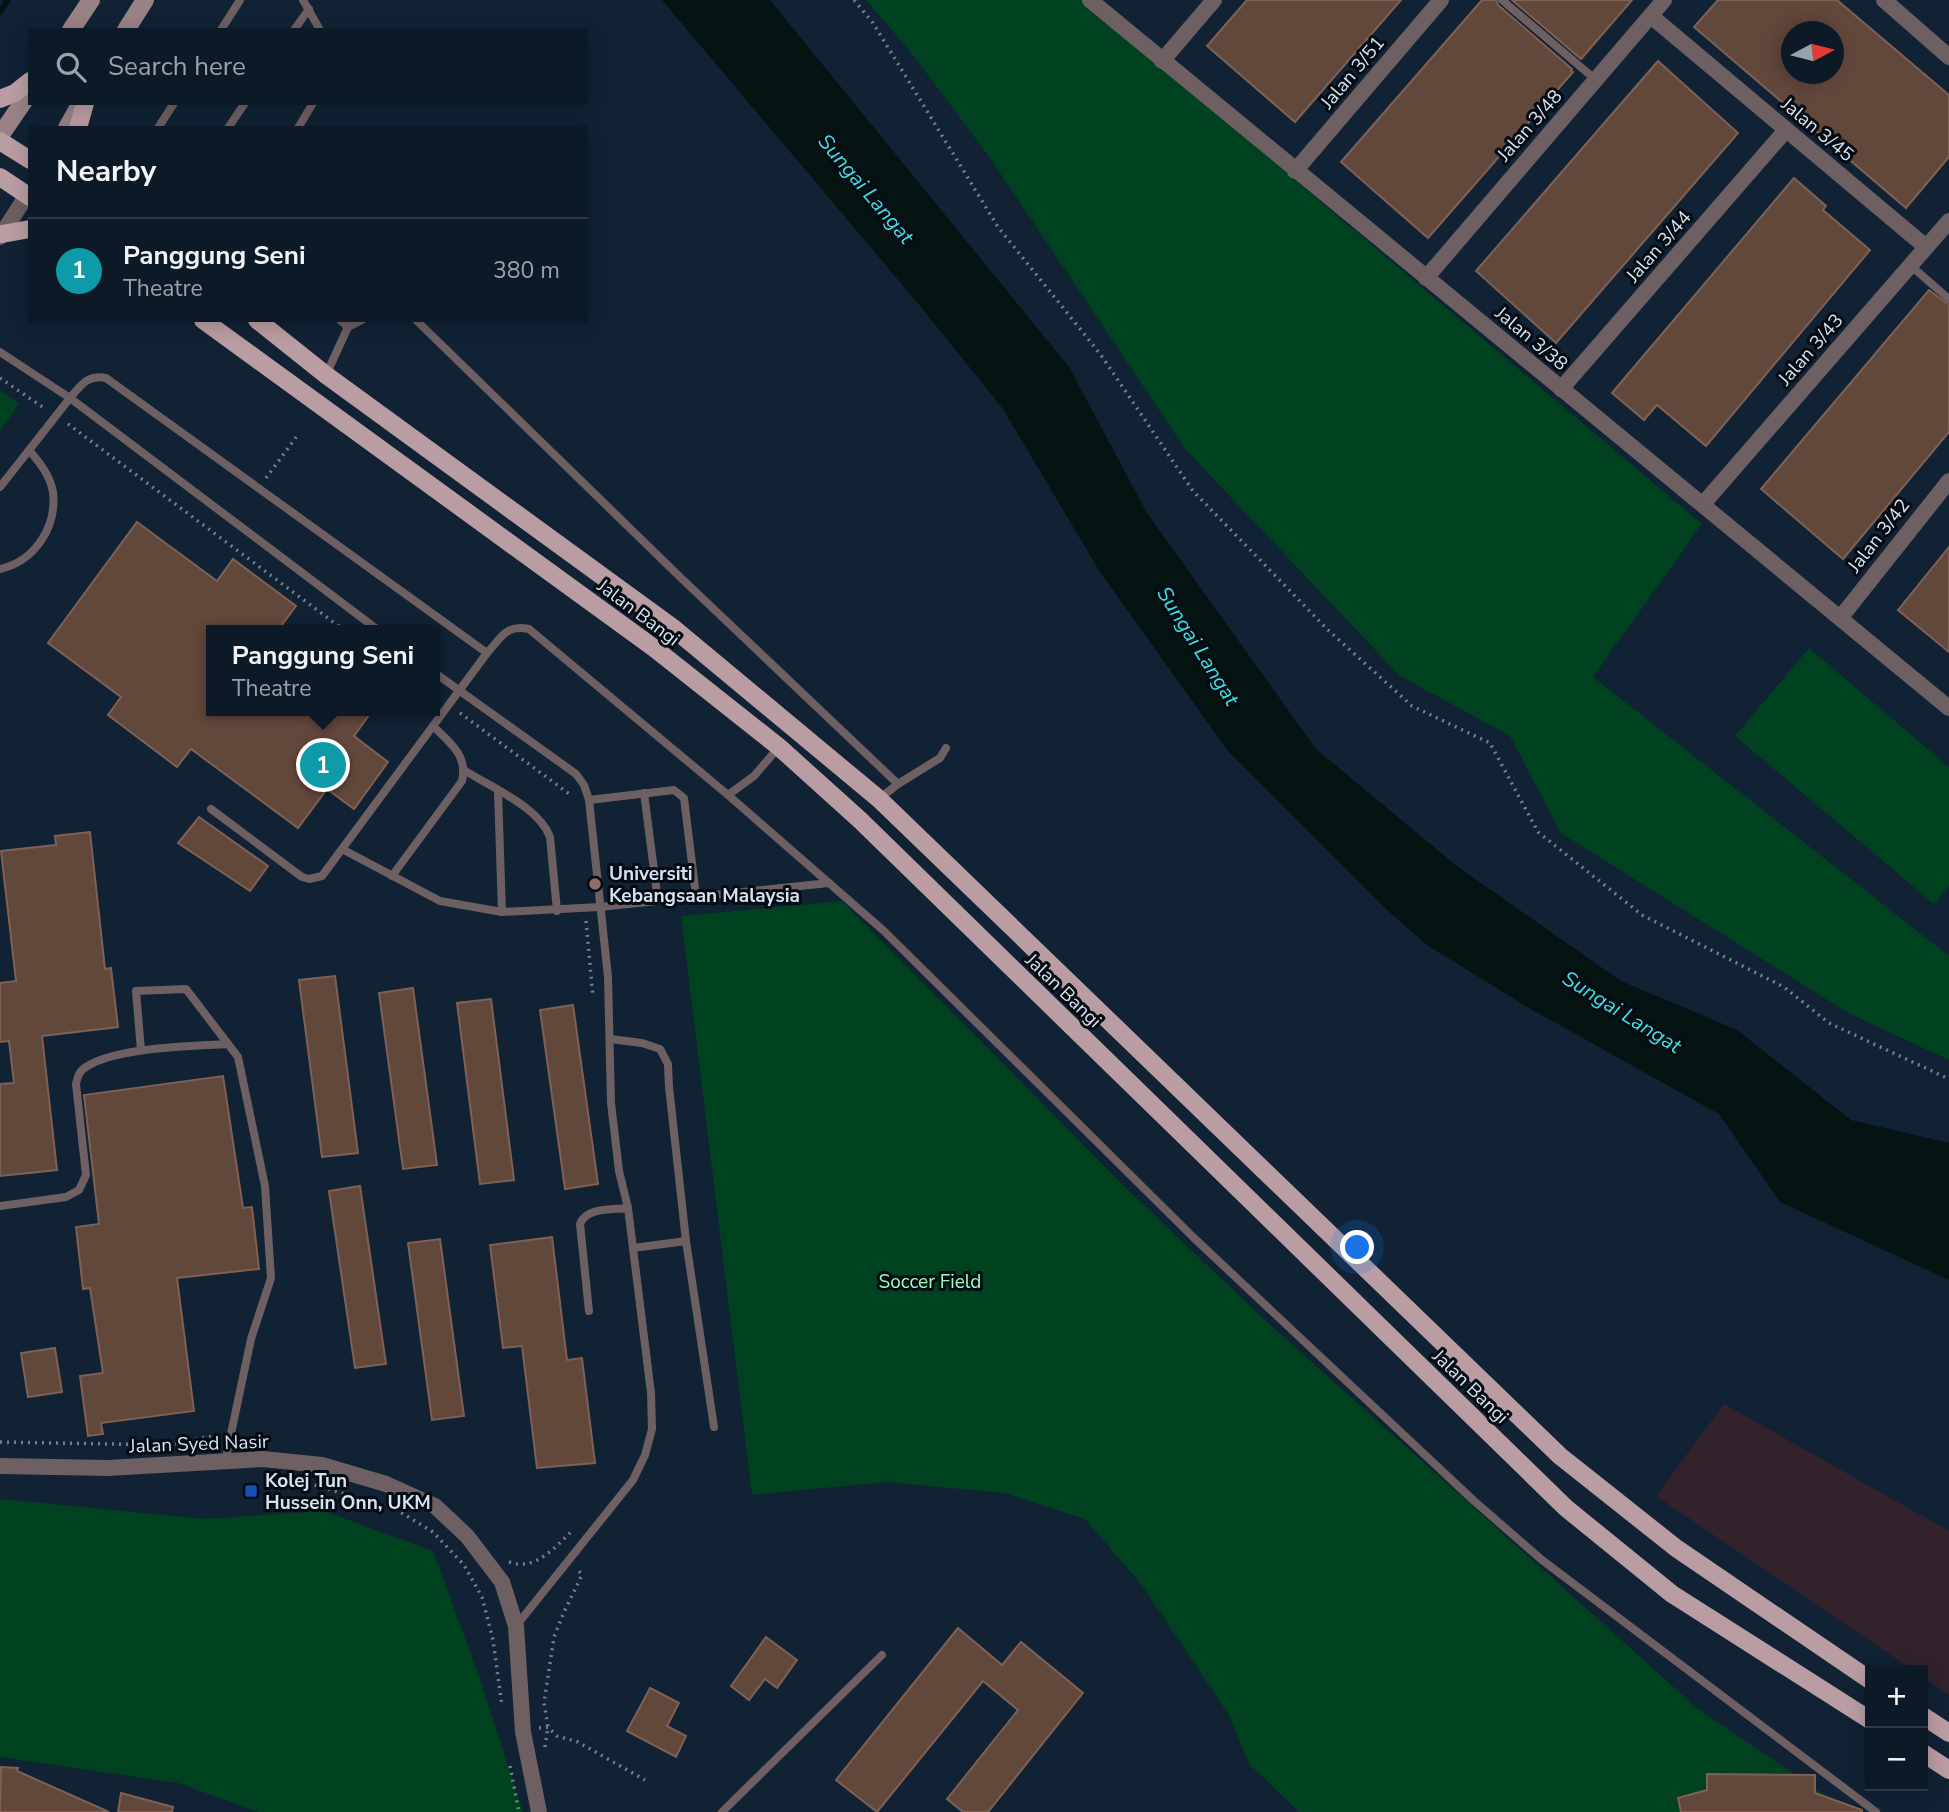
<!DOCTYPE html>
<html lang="en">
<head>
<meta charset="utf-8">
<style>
  :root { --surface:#0c1a27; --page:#1a2733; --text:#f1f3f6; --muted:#9aa1a7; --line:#2c3844; --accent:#db2777 }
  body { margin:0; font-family:"Nunito Sans",sans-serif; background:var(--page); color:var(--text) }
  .controls { position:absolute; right:21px; bottom:21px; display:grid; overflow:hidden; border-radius:0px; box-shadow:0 4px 18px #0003 }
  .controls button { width:63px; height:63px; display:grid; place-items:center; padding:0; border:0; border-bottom:2px solid var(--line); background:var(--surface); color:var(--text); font:35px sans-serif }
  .compass { position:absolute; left:1781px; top:21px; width:63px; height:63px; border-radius:50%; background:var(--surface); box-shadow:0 4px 18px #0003; rotate:83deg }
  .you { position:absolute; left:1358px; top:1248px; width:24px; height:24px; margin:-18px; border:5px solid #fff; border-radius:50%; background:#1a73e8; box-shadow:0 0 0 10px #1a73e833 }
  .badge { display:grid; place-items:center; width:46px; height:46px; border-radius:50%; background:var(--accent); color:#fff; font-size:23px; font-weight:700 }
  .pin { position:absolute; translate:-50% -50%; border:4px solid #fff; box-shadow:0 2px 7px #0006 }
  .popup { position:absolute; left:206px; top:625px; width:234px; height:91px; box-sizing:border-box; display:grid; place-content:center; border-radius:0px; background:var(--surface); filter:drop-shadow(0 2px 5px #0005); font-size:23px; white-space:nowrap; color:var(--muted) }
  .popup b { font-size:26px; color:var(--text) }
  .popup::after { content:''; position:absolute; left:50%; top:100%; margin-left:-14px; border:14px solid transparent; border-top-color:var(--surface) }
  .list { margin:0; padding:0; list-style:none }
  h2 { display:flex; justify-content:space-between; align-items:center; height:91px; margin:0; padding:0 28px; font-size:30px }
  h2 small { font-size:23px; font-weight:400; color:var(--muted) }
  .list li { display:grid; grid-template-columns:46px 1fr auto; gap:21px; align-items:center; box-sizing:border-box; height:105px; padding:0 28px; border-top:2px solid var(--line) }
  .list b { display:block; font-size:26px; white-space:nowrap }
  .list p { margin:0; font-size:23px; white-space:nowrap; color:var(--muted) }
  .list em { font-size:23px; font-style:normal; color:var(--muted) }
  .icon { flex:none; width:38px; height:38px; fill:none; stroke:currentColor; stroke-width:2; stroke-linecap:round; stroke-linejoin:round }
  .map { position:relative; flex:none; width:1949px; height:1812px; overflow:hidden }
  .search { position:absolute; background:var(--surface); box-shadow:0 4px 18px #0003; left:28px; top:28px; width:560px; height:77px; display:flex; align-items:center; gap:18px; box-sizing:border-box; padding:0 24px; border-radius:0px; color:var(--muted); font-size:26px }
  .panel { position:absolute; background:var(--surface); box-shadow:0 4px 18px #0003; left:28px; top:126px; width:560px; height:196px; border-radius:0px }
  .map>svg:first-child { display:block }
</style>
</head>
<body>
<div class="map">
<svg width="1949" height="1812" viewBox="0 0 1949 1812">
  <rect width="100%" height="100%" fill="#102234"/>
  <polygon fill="#33222c" points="1724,1404 1949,1531 1949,1695 1923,1677 1923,1670 1913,1670 1656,1496"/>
  <g fill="#004120">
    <polygon points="866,0 1082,0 1702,524 1593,677 1949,956 1949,1060 1850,1014 1561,833 1510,736 1400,676 1186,450 988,155 913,55"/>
    <polygon points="0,390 19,404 0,431"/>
    <polygon points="1809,648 1949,767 1949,886 1934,904 1735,736"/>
    <polygon points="842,901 1128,1190 1264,1319 1697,1708 1850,1812 1299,1812 1249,1764 1229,1715 1141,1584 1085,1519 1004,1493 886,1482 752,1495 681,916"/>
    <polygon points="0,1499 206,1519 324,1511 433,1551 478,1673 523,1812 258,1812 178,1783 0,1757"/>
  </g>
  <polygon fill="#051313" points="662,0 770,0 1069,367 1147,513 1316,749 1458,867 1621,981 1737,1030 1851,1120 1949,1143 1949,1280 1780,1202 1719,1114 1529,1008 1427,945 1385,908 1228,751 1100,572 1003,409 921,307"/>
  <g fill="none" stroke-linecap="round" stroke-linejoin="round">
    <polyline stroke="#051313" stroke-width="6" points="0,12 8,0"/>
  </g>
  <g fill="#62473b" stroke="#7e6154" stroke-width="2" fill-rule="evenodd">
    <polygon points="1247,0 1401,0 1295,122 1207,46"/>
    <polygon points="1482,0 1496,0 1498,5 1572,69 1571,71 1573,72 1428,238 1341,162"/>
    <polygon points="1512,0 1632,0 1581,59"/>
    <path d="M1718 0H1837L1949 95V157L1906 208 1694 27ZM1791 32H1833V74H1791Z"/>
    <polygon points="1658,61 1738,133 1556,343 1476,271"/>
    <polygon points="1794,178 1826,206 1823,210 1870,250 1706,446 1657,405 1644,420 1612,393"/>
    <polygon points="1929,290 1949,305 1949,432 1843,559 1761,489"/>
    <polygon points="137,522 217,581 233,559 296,606 278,630 211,630 211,711 372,711 354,736 388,762 354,809 327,789 298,828 191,749 177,767 108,715 121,697 48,643"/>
    <polygon points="1949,547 1949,652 1898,610"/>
    <polygon points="199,817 268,866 250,891 178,843"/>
    <polygon points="90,832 105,969 111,968 118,1027 42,1036 57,1170 0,1176 0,1084 14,1083 9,1041 0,1042 0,983 16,981 1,851 56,845 55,836"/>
    <polygon points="335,976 358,1153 322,1157 299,980"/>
    <polygon points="413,988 437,1165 403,1169 379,993"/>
    <polygon points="491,999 514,1180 480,1184 457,1003"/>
    <polygon points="573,1005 598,1184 565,1189 540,1010"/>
    <polygon points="223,1076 243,1208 252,1207 259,1269 177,1278 194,1411 101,1423 103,1434 88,1436 80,1376 103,1373 90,1288 83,1289 76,1227 99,1224 84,1095"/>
    <polygon points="360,1186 386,1364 355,1368 329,1191"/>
    <polygon points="552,1237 567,1360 582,1358 595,1463 537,1468 522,1346 503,1348 490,1245"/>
    <polygon points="440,1239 464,1416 432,1420 408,1243"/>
    <polygon points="55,1348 62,1392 28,1397 21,1353"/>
    <polygon points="958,1628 1002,1665 1021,1642 1083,1693 988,1812 963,1812 947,1799 1018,1710 983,1681 877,1812 836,1780"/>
    <polygon points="766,1637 797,1660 777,1688 765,1679 749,1700 731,1686"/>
    <polygon points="650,1688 679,1703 667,1726 686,1736 676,1757 627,1731"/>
    <polygon points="1,1767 18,1768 17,1771 109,1812 0,1812"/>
    <polygon points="1707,1774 1815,1775 1815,1793 1862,1810 1862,1812 1681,1812 1678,1798 1707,1790"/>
    <polygon points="121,1793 173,1807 172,1812 118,1812"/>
  </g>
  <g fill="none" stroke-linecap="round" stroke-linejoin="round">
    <g stroke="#728190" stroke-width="3.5" stroke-dasharray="2 5" stroke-linecap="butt">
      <polyline points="854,0 873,23 998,227 1101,355 1193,491 1328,630 1412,706 1490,743 1538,832 1642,915 1784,987 1829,1023 1949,1079"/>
      <polyline points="0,378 44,408"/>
      <polyline points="68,424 344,630"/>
      <polyline points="266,478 297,436"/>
      <polyline points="460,713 572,796"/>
      <polyline points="586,921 593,997"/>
      <path d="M0 1442 167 1445C185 1443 199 1437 217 1436"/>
      <polyline points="308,1483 397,1510 433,1532 464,1565 482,1597 493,1640 502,1706"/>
      <path d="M509 1562C536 1571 554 1548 572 1531"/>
      <polyline points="539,1728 548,1727 557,1736 578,1742 645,1780"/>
      <polyline points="545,1747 548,1727 544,1703 554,1637 564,1612 582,1575 579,1571"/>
      <polyline points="510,1766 519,1812"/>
    </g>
    <g stroke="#6d5f62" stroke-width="8">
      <polyline points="303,0 320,30"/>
      <polyline points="1502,0 1596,80"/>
      <polyline points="221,30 240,0"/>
      <polyline points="294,30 309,9"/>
      <polyline points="158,128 174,103"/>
      <polyline points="228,128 245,103"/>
      <polyline points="298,128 313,103"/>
      <polyline points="1910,265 1949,299"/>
      <polyline points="416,320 680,577 898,784"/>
      <polyline points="348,327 362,320"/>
      <polyline points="0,352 70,398 0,487"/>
      <polyline points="326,375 348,327 340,320"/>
      <path d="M0 569C35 561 57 527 53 492 50 475 39 462 29 450"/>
      <path d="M378 630 70 398C81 385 88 374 106 378L487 653"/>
      <polyline points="435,673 576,774 584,785 589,800 608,977 611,1103 619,1171 628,1208 651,1393 652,1429 645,1455 633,1480 516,1626"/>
      <path d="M464 770C492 788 539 807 550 837L557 911"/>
      <polyline points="498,792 502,912"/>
      <polyline points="644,793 658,901"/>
      <polyline points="728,795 754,776 779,747"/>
      <polyline points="879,799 898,784 940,758 946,748"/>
      <polyline points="589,800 674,790 684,798 696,896"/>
      <path d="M211 809 302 877 309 879 322 876 487 653C501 638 506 624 529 629L728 795 884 931 1194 1238 1473 1500 1542 1560 1876 1812"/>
      <polyline points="342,849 440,901 502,912 600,907 829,883"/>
      <path d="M392 876 462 781C468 755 450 743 433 726"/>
      <polyline points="610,1039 642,1043 660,1049 668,1064 669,1087 686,1241"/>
      <polyline points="141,1050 136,991 186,989 238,1057 265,1186 271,1278 251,1339 225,1462"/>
      <path d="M0 1206 66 1197 79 1190 86 1175 76 1084C77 1079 78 1074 82 1070 108 1047 194 1046 228 1044"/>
      <polyline points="633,1248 686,1241 714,1427"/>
      <path d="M589 1311 580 1224C586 1207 613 1210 628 1208"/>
      <polyline points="722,1812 882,1655"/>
    </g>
    <g stroke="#6d5f62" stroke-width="16">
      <polyline points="1090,0 1949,708"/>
      <polyline points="1884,0 1949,57"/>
      <polyline points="1651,16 1926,247"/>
      <polyline points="1162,61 1214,0"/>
      <polyline points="1295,171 1441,0"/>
      <polyline points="0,237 27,195"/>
      <polyline points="1426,278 1664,0"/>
      <polyline points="1561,389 1786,130"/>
      <polyline points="1703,504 1949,221"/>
      <polyline points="1841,617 1949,481"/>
      <polyline points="0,1466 108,1468 263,1459 322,1465 386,1484 435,1506 467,1536 502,1582 516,1626 523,1732 539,1812"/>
    </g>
    <g stroke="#988286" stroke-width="18">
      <polyline points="71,30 91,0"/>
      <polyline points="126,30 145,0"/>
      <polyline points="67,128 81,103"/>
      <polyline points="0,136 30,92"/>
    </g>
    <g stroke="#ba9da3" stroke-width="18">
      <polyline points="0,99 15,93 30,81"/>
      <polyline points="78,128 85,103"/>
      <polyline points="0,141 30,160"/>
      <polyline points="0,177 30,197"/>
      <polyline points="2,234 30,229"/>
      <polyline points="203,320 654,648 779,747 860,820 1566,1508 1672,1594 1870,1720"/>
      <polyline points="257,320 326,375 672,627 879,799 1560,1456 1676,1548 1870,1680"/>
      <polyline points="1923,1716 1949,1733"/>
      <polyline points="1923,1753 1949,1770"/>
    </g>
  </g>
  <circle fill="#8d6e63" stroke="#050b13" stroke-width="2.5" cx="595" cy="884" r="7"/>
  <rect fill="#1a4fb4" stroke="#050b13" stroke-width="2.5" x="244" y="1484" width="14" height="14" rx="3.5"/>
  <g text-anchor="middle" stroke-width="6" stroke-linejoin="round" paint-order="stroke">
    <g font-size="19" fill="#d6e2ee" stroke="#050b13">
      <text transform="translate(1352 72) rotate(-50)" y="7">Jalan 3/51</text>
      <text transform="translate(1529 125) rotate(-49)" y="7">Jalan 3/48</text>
      <text transform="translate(1818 129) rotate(40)" y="7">Jalan 3/45</text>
      <text transform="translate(1658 246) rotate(-49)" y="7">Jalan 3/44</text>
      <text transform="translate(1532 338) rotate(40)" y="7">Jalan 3/38</text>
      <text transform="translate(1810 349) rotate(-49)" y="7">Jalan 3/43</text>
      <text transform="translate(1878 535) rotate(-52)" y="7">Jalan 3/42</text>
      <text transform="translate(639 612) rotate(37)" y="7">Jalan Bangi</text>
      <text transform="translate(1064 990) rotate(44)" y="7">Jalan Bangi</text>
      <text transform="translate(1471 1386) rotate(44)" y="7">Jalan Bangi</text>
      <text transform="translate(199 1443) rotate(-2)" y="7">Jalan Syed Nasir</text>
    </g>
    <g font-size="19" font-weight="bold" fill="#d6e2ee" stroke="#050b13" text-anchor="start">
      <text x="609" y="880">Universiti<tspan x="609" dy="22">Kebangsaan Malaysia</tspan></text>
      <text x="265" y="1487">Kolej Tun<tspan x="265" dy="22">Hussein Onn, UKM</tspan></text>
    </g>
    <g font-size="19" fill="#9cfebd" stroke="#050b13">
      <text x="930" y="1288">Soccer Field</text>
    </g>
    <g font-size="21" font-style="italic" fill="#3ee1e4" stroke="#050b13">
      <text transform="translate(866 189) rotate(50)" y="7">Sungai Langat</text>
      <text transform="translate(1198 646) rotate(58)" y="7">Sungai Langat</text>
      <text transform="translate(1622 1012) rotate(32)" y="7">Sungai Langat</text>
    </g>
  </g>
</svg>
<div class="controls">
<button>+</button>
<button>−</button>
</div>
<svg class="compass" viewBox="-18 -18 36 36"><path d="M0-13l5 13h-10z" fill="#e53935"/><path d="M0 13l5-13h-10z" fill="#9aa1a7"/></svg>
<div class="you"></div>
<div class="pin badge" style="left:323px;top:765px;background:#0f9aa8">1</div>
<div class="popup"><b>Panggung Seni</b>Theatre</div>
<div class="search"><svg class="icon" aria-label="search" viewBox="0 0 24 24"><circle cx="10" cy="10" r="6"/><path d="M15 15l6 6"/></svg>Search here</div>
<section class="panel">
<h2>Nearby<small></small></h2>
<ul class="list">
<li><span class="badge" style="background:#0f9aa8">1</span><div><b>Panggung Seni</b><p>Theatre</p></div><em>380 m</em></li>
</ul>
</section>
</div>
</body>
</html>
